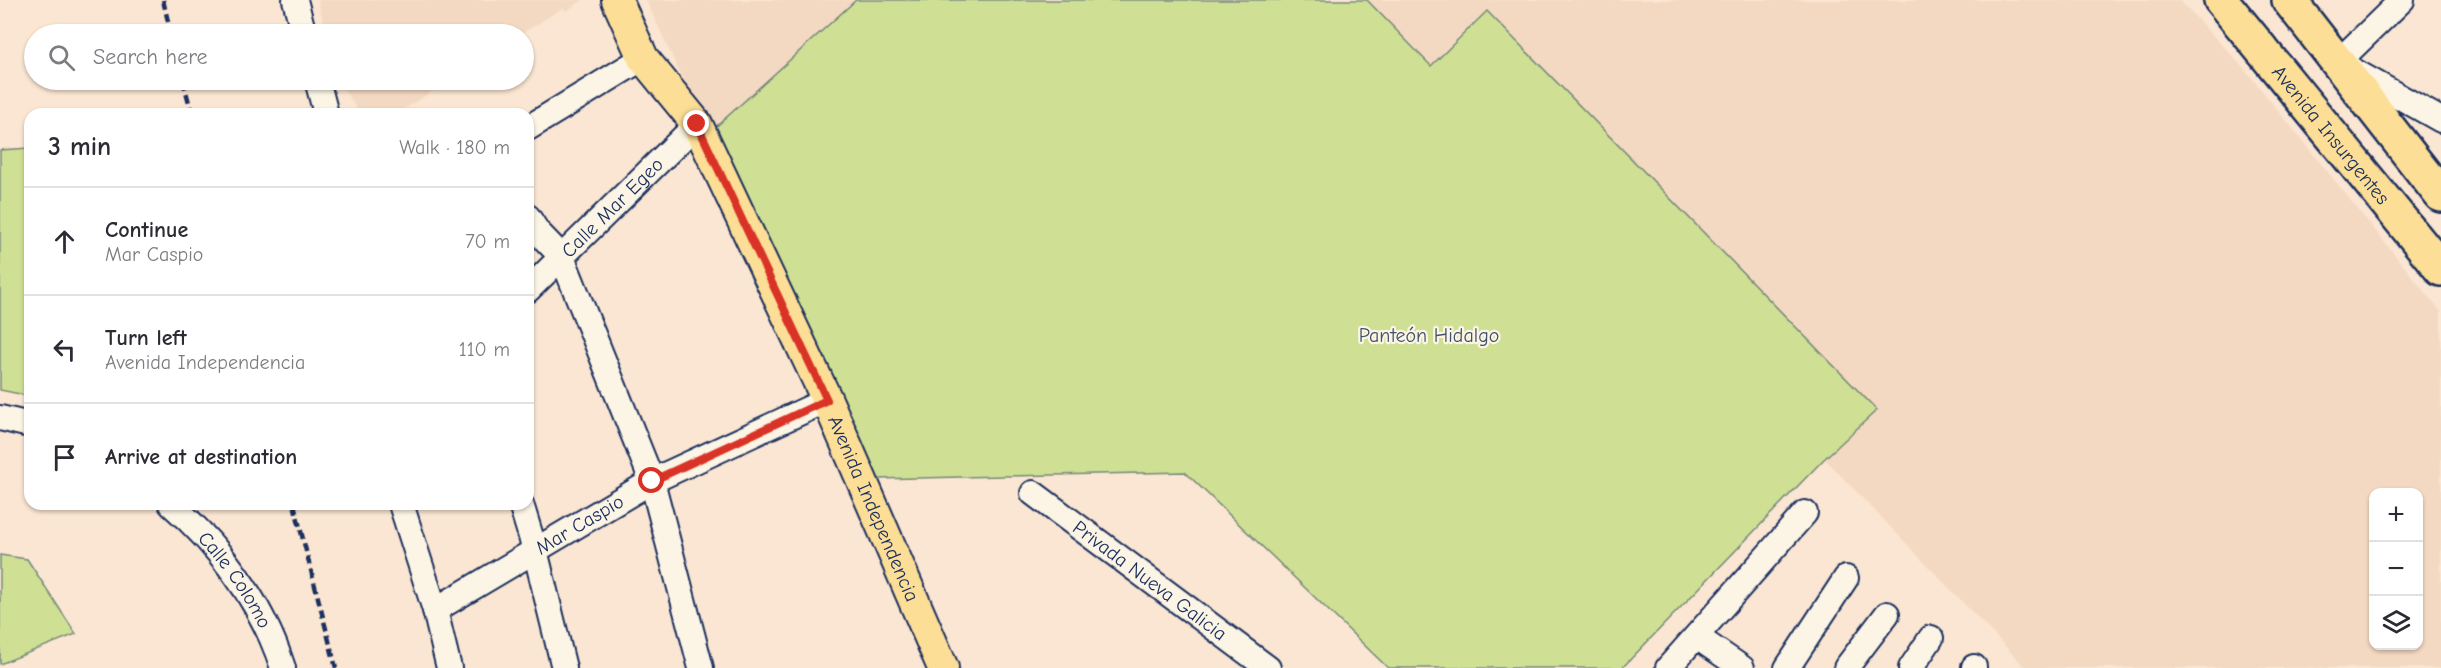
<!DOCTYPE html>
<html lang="en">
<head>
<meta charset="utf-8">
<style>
  :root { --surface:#fff; --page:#f7f7f7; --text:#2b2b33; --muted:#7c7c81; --line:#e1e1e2 }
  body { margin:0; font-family:"Comic Neue",sans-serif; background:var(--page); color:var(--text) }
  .controls { position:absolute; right:18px; bottom:18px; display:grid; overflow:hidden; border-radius:12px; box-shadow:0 2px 4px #0004 }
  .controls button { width:54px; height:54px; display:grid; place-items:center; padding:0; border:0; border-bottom:2px solid var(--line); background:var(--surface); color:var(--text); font:30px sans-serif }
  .stop { position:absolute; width:18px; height:18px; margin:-14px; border:4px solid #d93025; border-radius:50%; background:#fff }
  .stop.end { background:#d93025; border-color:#fff; box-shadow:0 2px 6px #0008 }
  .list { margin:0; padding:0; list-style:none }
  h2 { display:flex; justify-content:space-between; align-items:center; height:78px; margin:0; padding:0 24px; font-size:26px }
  h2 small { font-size:20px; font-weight:400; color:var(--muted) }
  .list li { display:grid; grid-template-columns:39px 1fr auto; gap:18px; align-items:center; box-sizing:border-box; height:108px; padding:0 24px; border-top:2px solid var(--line) }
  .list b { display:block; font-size:22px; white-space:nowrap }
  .list p { margin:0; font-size:20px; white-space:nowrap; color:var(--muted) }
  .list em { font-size:20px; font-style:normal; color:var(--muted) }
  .icon { flex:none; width:33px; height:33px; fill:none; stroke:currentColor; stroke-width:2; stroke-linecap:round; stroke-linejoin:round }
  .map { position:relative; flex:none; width:2441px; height:668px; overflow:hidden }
  .search { position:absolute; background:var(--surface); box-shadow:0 2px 4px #0004; left:24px; top:24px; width:510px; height:66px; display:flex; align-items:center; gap:15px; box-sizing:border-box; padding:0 21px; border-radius:33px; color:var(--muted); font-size:22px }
  .panel { position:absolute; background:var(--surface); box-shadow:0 2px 4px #0004; left:24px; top:108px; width:510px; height:402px; border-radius:18px }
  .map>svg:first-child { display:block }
</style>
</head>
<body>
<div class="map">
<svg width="2441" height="668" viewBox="0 0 2441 668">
  <rect width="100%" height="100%" fill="#fae6d2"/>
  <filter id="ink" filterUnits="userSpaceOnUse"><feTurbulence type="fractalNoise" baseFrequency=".0167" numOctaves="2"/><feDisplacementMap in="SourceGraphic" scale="12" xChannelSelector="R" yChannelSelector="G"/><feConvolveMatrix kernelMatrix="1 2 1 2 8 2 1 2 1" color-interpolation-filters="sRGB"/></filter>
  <g filter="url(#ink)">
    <g fill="#f4d9c2" fill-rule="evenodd">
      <polygon points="318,0 583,0 566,11 563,8 521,34 326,34"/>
      <polygon points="646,0 856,0 708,134"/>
      <path d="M1367 0H2179L2242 66 2441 312V668H2026L1825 459 1877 410 1487 11 1431 66ZM2374 492H2418V646H2374Z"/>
      <polygon points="338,80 450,80 396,114 360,114"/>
    </g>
    <g fill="#cfe094" stroke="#758879" stroke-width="1.5">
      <polygon points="856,0 1367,0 1431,66 1487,11 1877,410 1824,459 1622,668 1388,668 1185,472 875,479 708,134"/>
      <polygon points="30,148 30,396 0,390 0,150"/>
      <polygon points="0,555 27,559 76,634 0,664"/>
    </g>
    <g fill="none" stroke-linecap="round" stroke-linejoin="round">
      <g stroke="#1b2f5e" stroke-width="28">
        <g id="minor">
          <polyline points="295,0 304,34"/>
          <polyline points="2402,0 2338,62 2441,120"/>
          <polyline points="317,80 326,114"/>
          <polyline points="528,128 643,58"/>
          <polyline points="528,217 537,231 562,257 652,481 701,668"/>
          <path id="s1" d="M528 290 697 124"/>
          <polyline points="0,418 30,425"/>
          <path id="s2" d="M1033 493 1268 668"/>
          <path id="s3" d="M171 504C222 549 262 603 283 668"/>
          <polyline points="401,504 435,610 449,668"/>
          <polyline points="521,504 535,550 564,668"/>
          <path id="s4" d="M435 610 652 481 827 400"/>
          <polyline points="1697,637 1742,668"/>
          <polyline points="1668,668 1805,513"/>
          <polyline points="1787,668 1846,578"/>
          <polyline points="1846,668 1887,614"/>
          <polyline points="1911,668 1931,638"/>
          <polyline points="1974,668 1974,667"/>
        </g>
      </g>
      <g stroke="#1b2f5e" stroke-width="34">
        <g id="major">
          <path id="s5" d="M617 0 643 58 697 124 827 400 943 668"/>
        </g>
      </g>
      <g stroke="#1b2f5e" stroke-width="38">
        <g id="highway">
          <path id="s6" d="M2221 0 2441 269"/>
          <polyline points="2289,0 2441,195"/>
        </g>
      </g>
      <use href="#minor" stroke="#fcf5e5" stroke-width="24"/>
      <use href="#major" stroke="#fcde96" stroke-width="30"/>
      <use href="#highway" stroke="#fcde96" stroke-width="33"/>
      <g stroke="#1b2f5e" stroke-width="4.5" stroke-dasharray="9 4.5" stroke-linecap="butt">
        <polyline points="163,0 171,34"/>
        <polyline points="183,80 192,114"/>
        <polyline points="294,504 336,668"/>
      </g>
    </g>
  </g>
  <g fill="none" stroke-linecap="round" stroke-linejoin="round" filter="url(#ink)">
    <polyline stroke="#d93025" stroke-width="8" points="652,481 827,400 697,124"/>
  </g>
  <g text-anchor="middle" stroke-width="4.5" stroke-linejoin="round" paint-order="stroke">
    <g font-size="20" fill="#1b2f5e" stroke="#fcf5e5">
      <text dy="7" stroke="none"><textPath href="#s6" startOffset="174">Avenida Insurgentes</textPath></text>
      <text dy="7" stroke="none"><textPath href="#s1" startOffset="118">Calle Mar Egeo</textPath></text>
      <text dy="7" stroke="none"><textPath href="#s5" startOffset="572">Avenida Independencia</textPath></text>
      <text dy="7" stroke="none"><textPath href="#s4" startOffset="168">Mar Caspio</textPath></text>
      <text dy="7" stroke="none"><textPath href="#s2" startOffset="146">Privada Nueva Galicia</textPath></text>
      <text dy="7" stroke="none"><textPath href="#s3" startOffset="100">Calle Colomo</textPath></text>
    </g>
    <g font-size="20" fill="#3f5269" stroke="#fcf5e5">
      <text x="1429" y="342">Panteón Hidalgo</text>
    </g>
  </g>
</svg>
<div class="controls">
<button>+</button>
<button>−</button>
<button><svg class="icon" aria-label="layers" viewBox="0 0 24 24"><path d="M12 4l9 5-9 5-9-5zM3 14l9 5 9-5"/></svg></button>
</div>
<div class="stop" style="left:652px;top:481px"></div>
<div class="stop end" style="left:697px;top:124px"></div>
<div class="search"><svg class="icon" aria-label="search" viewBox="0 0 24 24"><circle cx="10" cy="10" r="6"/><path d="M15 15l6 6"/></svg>Search here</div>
<section class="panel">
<h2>3 min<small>Walk · 180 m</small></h2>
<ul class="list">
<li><svg class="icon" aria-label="ahead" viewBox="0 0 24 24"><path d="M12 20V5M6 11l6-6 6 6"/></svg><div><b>Continue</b><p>Mar Caspio</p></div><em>70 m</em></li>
<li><svg class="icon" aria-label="left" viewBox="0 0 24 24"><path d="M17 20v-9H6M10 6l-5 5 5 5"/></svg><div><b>Turn left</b><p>Avenida Independencia</p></div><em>110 m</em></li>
<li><svg class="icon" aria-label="arrive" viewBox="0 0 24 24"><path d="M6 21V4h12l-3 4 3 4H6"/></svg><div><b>Arrive at destination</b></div></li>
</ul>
</section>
</div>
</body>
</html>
